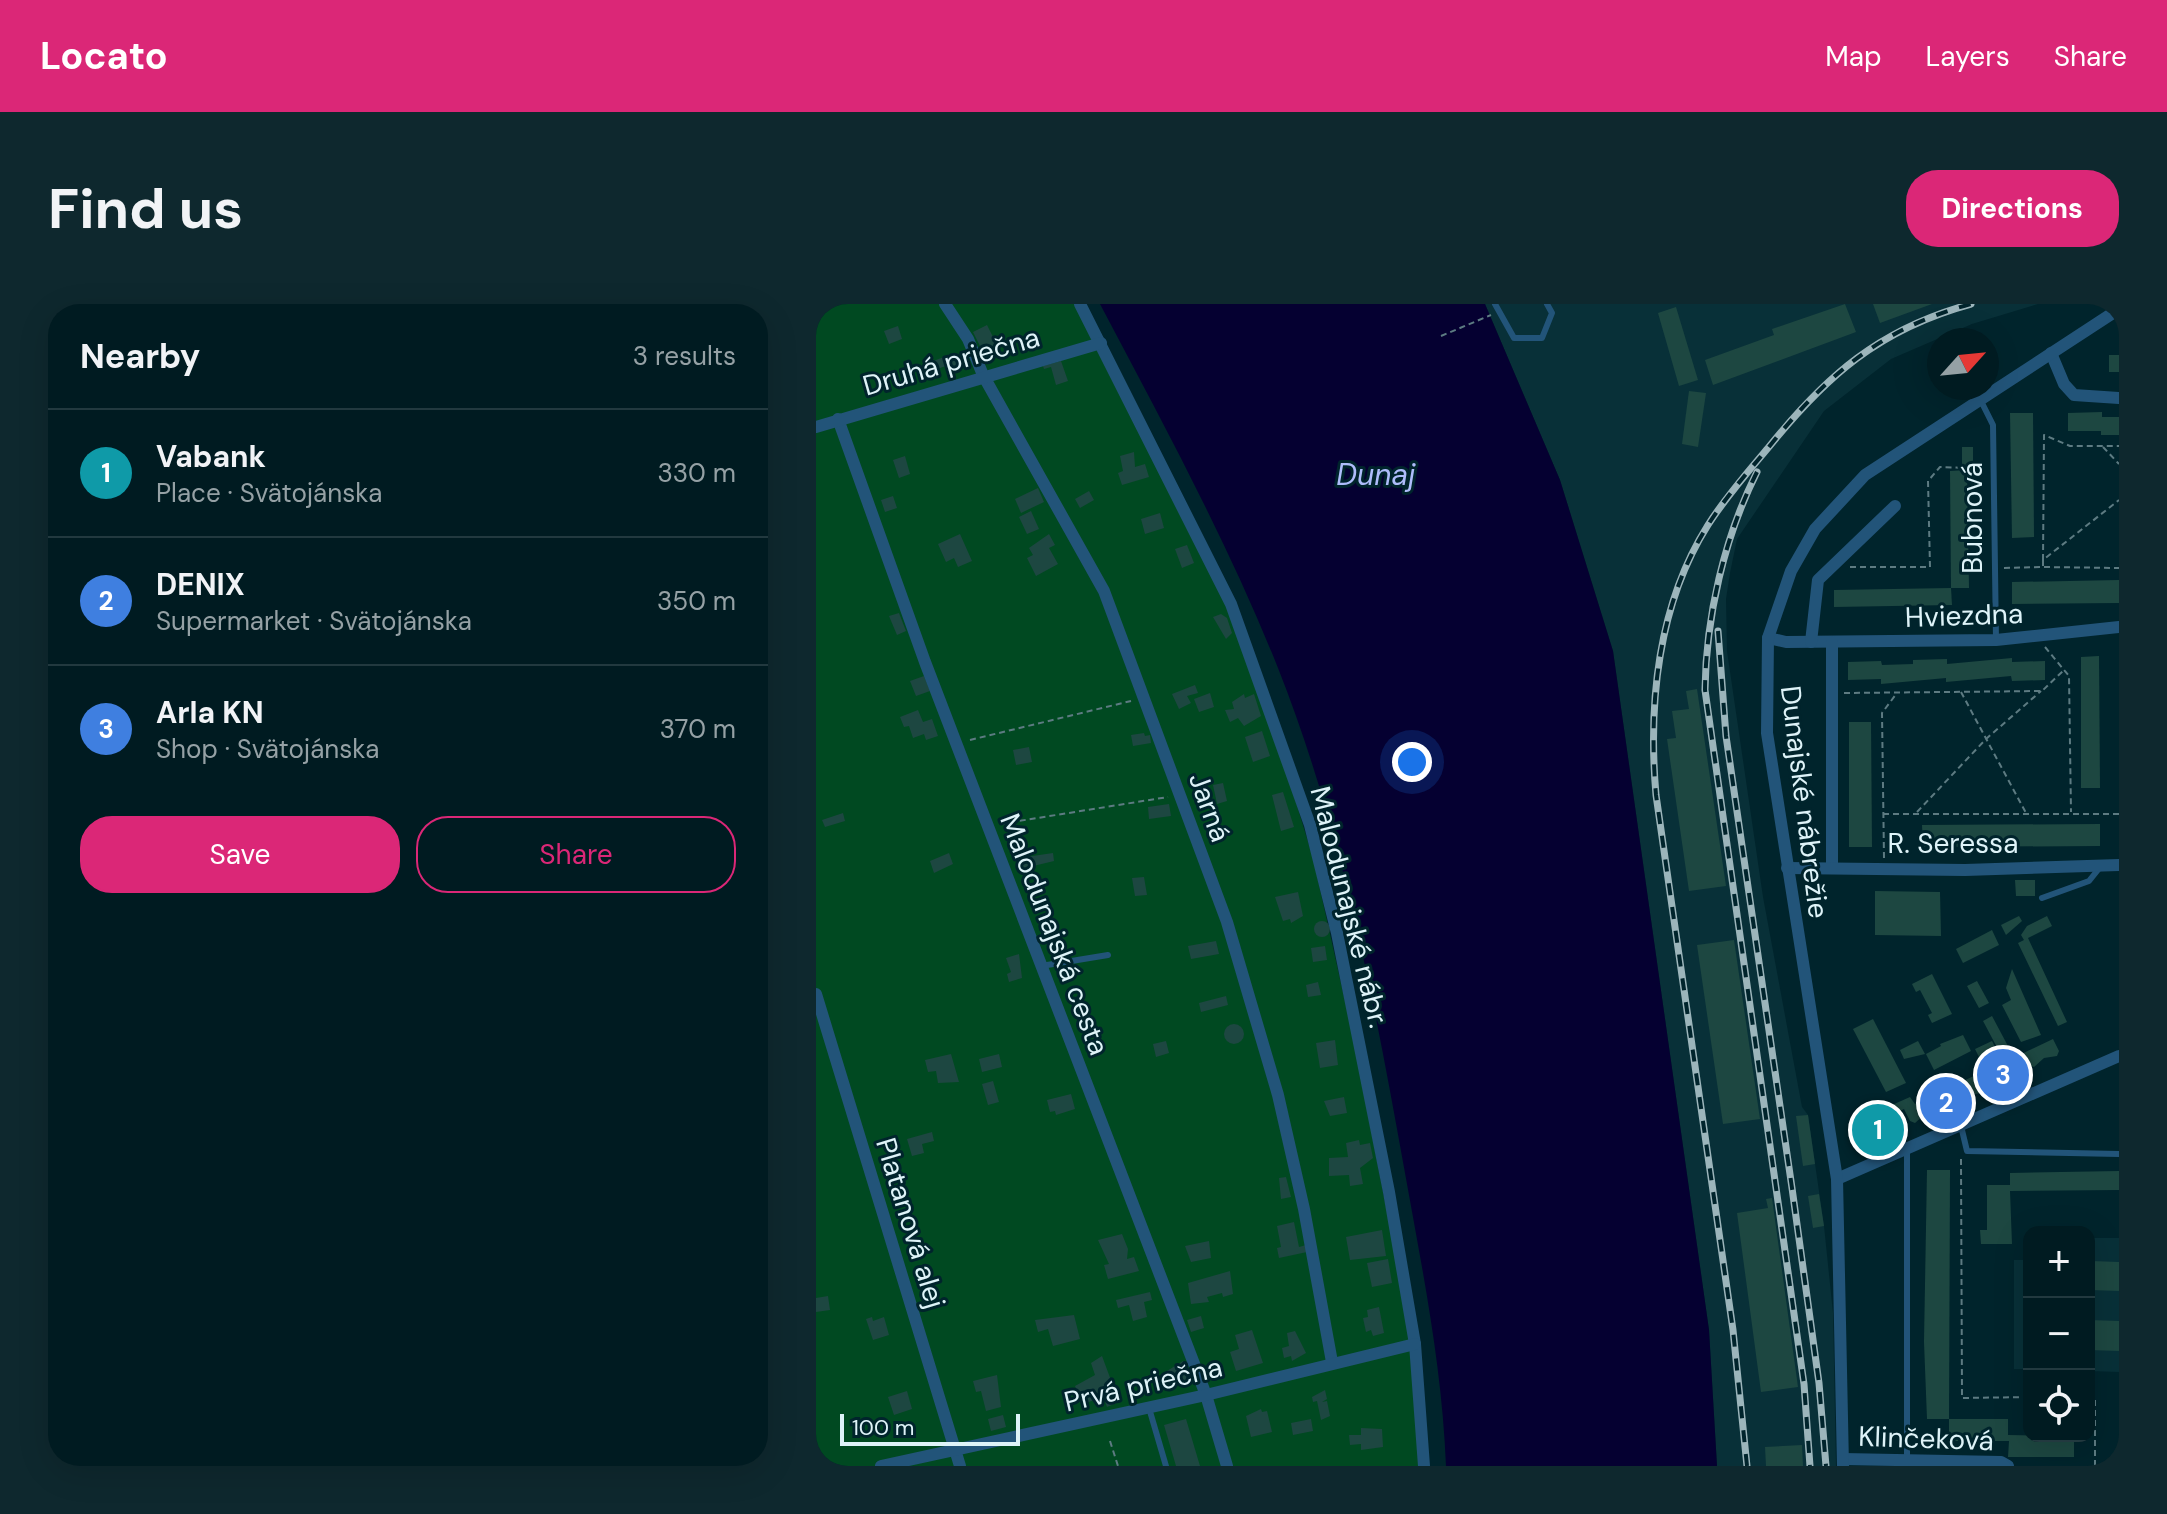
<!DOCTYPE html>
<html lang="en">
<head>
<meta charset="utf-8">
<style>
  :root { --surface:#001b21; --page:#0e282e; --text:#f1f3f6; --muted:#95a1a5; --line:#22393f; --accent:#db2777 }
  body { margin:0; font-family:"DM Sans",sans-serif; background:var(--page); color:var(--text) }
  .controls { position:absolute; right:24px; bottom:24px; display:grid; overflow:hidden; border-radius:16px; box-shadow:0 8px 32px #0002 }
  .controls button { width:72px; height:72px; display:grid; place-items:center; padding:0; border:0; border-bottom:2px solid var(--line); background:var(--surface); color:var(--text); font:40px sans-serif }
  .compass { position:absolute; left:1111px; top:24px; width:72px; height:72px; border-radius:50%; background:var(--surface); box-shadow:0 8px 32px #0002; rotate:63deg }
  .scale { position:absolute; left:24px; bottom:20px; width:180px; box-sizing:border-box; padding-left:8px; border:4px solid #def3f8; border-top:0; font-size:22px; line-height:28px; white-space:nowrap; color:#def3f8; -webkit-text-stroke:6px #00242c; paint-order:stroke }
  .you { position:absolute; left:596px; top:458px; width:28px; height:28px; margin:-20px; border:6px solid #fff; border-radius:50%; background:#1a73e8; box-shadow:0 0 0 12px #1a73e833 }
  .badge { display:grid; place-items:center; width:52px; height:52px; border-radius:50%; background:var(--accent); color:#fff; font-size:26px; font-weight:700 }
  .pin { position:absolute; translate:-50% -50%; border:4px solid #fff; box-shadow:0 2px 8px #0006 }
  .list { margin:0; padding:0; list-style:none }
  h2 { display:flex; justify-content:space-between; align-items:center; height:104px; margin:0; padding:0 32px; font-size:34px }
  h2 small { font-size:26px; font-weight:400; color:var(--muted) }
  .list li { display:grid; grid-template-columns:52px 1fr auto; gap:24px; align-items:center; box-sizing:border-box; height:128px; padding:0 32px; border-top:2px solid var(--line) }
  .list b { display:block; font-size:30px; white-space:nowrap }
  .list p { margin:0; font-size:26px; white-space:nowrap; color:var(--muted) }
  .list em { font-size:26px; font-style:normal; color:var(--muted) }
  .actions { display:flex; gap:16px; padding:24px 32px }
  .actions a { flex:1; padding:18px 0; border:2px solid var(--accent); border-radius:32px; text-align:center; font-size:28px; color:var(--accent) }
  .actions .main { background:var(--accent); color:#fff }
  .icon { flex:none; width:44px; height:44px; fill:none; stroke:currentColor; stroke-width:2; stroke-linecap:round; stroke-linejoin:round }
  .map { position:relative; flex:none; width:1303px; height:1162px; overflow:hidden; border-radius:32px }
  header { display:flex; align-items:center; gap:48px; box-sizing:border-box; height:112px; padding:0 40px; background:var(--accent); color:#fff }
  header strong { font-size:38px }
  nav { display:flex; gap:44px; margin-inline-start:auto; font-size:28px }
  .intro { display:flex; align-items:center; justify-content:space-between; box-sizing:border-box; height:192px; padding:0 48px }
  h1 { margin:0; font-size:56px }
  .button { padding:20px 36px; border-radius:32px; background:var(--accent); color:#fff; font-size:28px; font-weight:700 }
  main { display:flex; gap:48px; padding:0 48px }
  aside { flex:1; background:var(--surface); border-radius:32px; box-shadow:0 8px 32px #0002 }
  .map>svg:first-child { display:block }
</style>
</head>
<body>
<header>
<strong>Locato</strong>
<nav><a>Map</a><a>Layers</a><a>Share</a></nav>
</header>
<div class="intro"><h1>Find us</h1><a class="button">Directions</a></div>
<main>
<aside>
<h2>Nearby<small>3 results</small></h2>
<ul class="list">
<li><span class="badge" style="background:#0f9aa8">1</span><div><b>Vabank</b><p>Place · Svätojánska</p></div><em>330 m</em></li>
<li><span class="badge" style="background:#3f7fe0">2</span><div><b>DENIX</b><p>Supermarket · Svätojánska</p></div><em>350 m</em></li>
<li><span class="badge" style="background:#3f7fe0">3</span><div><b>Arla KN</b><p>Shop · Svätojánska</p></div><em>370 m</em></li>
</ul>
<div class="actions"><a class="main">Save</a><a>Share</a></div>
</aside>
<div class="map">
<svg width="1303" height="1162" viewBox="0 0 1303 1162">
  <rect width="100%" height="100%" fill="#00242c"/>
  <g fill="#083038">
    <polygon points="669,0 1222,0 1156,20 1075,55 1008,107 921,235 914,269 910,295 911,347 947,593 986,803 992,811 1008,922 1017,1009 1020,1162 901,1162 893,1026 797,347 744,176"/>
    <polygon points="1273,934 1303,934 1303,1068 1273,1067"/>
    <rect x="1198" y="956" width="15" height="109"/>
  </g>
  <polygon fill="#004921" points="0,0 259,0 404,285 456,420 497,554 535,724 587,990 595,1042 605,1162 0,1162"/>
  <path fill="#050031" d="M284 0H669L744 176 797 347 893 1026 901 1162H630C626 1059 605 959 587 858 557 691 525 523 462 364 412 239 347 119 284 0Z"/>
  <g fill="#1d4741">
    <polygon points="1029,0 1040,28 897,81 889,56 958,31 956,25"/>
    <polygon points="1057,0 1116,0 1064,19"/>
    <polygon points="860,3 882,76 863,82 842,9"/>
    <polygon points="171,21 181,41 167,48 157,28"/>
    <polygon points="82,22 86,35 73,40 68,27"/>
    <polygon points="139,49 144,63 136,66 133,61 112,68 109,60"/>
    <rect x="1293" y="51" width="10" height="17"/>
    <polygon points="245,57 252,77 240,81 235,63 228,65 227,62"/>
    <polygon points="873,87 890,89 882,143 866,140"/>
    <polygon points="1286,108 1286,113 1303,113 1303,131 1285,131 1285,127 1252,127 1252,109"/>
    <polygon points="1194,109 1217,109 1218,233 1196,234"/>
    <rect x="1146" y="143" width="11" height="18"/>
    <polygon points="318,148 319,163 329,160 333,173 306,181 302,169 307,167 304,152"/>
    <polygon points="89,152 94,170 83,174 77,156"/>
    <polygon points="1151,166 1153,284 1135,284 1134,167"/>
    <polygon points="222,184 228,198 205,209 199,195"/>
    <polygon points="273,187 278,196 264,204 259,195"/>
    <polygon points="77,192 81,204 69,208 65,196"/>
    <polygon points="215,207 223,225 211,230 203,213"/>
    <polygon points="344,209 348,224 329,230 325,215"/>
    <polygon points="144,230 156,257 142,263 138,254 130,258 122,240"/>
    <polygon points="233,230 239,241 233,244 242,260 220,272 211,254 217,251 213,244"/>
    <polygon points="371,241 378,259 366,264 359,245"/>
    <polygon points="1303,276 1303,299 1196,300 1196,278"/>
    <polygon points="1135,284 1136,301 1018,303 1018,286"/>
    <polygon points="83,309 90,327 81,331 73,312"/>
    <polygon points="405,310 411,314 416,329 410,335 397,313"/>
    <polygon points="1283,352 1284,484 1265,484 1265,353"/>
    <polygon points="1196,354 1196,358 1229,357 1229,376 1196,377 1195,372 1130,378 1130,374 1065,380 1065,375 1032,376 1032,358 1065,357 1066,361 1097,360 1097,356 1131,355 1131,360"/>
    <polygon points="108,372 114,387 100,392 94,377"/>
    <polygon points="379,381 382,389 371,392 375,399 363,405 356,390"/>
    <polygon points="881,385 910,582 873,587 851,435 860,434 856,407 873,405 870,387"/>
    <polygon points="394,389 398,403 383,408 378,395"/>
    <polygon points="428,390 429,394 438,390 445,412 428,422 422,414 414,418 409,406 418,405 416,398"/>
    <polygon points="102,406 107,418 116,415 122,432 110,436 108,430 97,434 93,422 88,423 84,413"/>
    <polygon points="1033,418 1055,418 1056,543 1033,543"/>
    <polygon points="446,427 454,452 437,458 429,433"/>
    <polygon points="328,429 329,432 334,431 335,439 317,442 315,431"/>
    <polygon points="213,443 216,458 200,461 197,446"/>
    <polygon points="407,479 411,497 401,500 397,481"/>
    <polygon points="467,488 478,523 465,527 456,491"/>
    <polygon points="353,500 355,512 333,515 332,503"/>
    <polygon points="27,509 29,517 9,523 6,516"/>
    <polygon points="1284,520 1284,542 1107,543 1106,521"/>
    <polygon points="133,549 137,560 118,569 114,557"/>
    <polygon points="237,549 238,557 205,565 203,554"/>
    <polygon points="328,573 331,591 319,592 316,574"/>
    <polygon points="1199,576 1219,576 1219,592 1200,592"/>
    <polygon points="1059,587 1124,588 1125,632 1059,631"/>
    <polygon points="482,588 487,612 475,619 474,615 467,617 459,593"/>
    <polygon points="1203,612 1206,617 1190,631 1185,621"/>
    <polygon points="1231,612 1236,622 1212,634 1251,718 1242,722 1202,639 1208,636 1205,631 1211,622"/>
    <circle cx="506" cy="625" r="8"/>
    <polygon points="1176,626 1183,641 1147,659 1140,645"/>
    <polygon points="918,636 944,815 907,820 881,641"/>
    <polygon points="400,637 403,650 375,655 372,642"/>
    <polygon points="509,642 511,656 497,658 495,644"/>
    <polygon points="203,650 206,674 193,678 191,670 195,668 190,654"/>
    <polygon points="1196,665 1225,731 1205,738 1186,701 1195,696 1190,684"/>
    <polygon points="1116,670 1136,710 1116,719 1112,711 1116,709 1104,686 1100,688 1096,680"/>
    <polygon points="1161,677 1173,699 1163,704 1151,682"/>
    <polygon points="502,678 505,691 492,693 490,681"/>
    <polygon points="410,692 412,701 385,708 383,699"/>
    <polygon points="1176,712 1193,744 1184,749 1167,717"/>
    <polygon points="1057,715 1090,779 1070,788 1037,725"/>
    <circle cx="418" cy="730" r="10"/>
    <polygon points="1147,731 1155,747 1118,766 1110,750 1125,742 1124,740"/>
    <polygon points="1237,735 1243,747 1241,752 1228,754 1218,763 1213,761 1212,766 1199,768 1189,776 1184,775 1178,763"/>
    <polygon points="519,736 522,761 504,764 500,739"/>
    <polygon points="350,737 353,749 340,753 337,740"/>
    <polygon points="1102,737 1109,750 1088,755 1084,746"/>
    <polygon points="1176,737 1182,749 1165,757 1159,745"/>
    <polygon points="135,750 143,778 122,779 120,767 112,768 109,756"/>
    <polygon points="183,750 186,763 166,768 163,755"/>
    <polygon points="1164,769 1168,780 1166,789 1153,791 1143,799 1138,797 1128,806 1123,804 1114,812 1109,810 1099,819 1094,817 1088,805 1080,809 1076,801 1094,793 1099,800"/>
    <polygon points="177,777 183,798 172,801 166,780"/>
    <polygon points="255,790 259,805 240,811 239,807 234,808 231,796"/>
    <polygon points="528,793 531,809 514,812 508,797"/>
    <polygon points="992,811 999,860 987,862 980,812"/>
    <polygon points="1068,814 1077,818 1074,828 1050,836 1046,828 1050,823"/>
    <polygon points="116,828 118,837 106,840 108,849 96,852 91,835"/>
    <polygon points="543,836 544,841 554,839 557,854 544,864 547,880 534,882 533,871 513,872 513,854 532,853 530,839"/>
    <polygon points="1111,866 1134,866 1133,1115 1111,1115 1108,1038"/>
    <polygon points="1303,867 1303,886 1194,887 1196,940 1165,940 1164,926 1171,926 1171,881 1194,881 1194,869"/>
    <polygon points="470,873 475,893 465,895 463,874"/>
    <polygon points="1003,890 1008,922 997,924 992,892"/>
    <polygon points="956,894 982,1083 945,1088 921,909 952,904 950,895"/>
    <polygon points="478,918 483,943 490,941 491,948 463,954 461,944 465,943 461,922"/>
    <polygon points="566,926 570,952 534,956 530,933"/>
    <polygon points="306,930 312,945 311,955 318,953 323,967 292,975 288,961 293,960 282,936"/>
    <polygon points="393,937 395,954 375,958 369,942"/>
    <polygon points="572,955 576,979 556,983 551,959"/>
    <polygon points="1275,957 1303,958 1303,987 1274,986"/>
    <polygon points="414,967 417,990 407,993 406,989 391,993 393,998 375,1000 372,979"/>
    <polygon points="334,988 336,996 328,998 331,1013 317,1017 313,1001 302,1004 300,996"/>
    <polygon points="12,992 14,1006 0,1008 0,994"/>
    <polygon points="563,1003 568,1029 557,1032 555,1026 550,1028 547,1014 552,1013 551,1006"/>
    <polygon points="258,1011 264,1035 237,1042 232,1025 222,1028 219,1016"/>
    <polygon points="385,1012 388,1024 375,1028 371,1016"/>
    <polygon points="56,1013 57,1017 68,1013 73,1031 57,1036 50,1015"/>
    <polygon points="1273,1016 1303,1017 1303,1047 1273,1046"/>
    <polygon points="436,1026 447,1059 420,1067 414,1048 423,1045 419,1031"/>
    <polygon points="479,1027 490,1049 476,1057 475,1052 468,1054 466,1044 473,1042 471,1029"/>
    <polygon points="286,1052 303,1098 291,1103 287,1092 266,1101 259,1082 279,1071 275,1059"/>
    <polygon points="367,1057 372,1078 355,1082 351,1067"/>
    <polygon points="181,1071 185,1103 170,1107 165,1087 160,1088 157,1077"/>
    <polygon points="509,1086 511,1095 506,1098 511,1097 514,1112 505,1116 501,1097 497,1098 496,1093"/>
    <polygon points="91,1087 96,1105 78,1111 72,1093"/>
    <polygon points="445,1105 446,1108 451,1107 456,1128 435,1133 430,1112"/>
    <polygon points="187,1111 190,1123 175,1127 172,1115"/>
    <polygon points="370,1115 384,1162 360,1162 348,1121"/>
    <polygon points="495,1115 497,1127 477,1131 475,1119"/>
    <polygon points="1133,1115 1192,1115 1192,1131 1258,1132 1258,1153 1192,1153 1193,1137 1133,1137"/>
    <polygon points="545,1124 566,1125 567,1143 545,1146 545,1140 534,1141 533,1131 545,1131"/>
    <polygon points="986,1141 987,1162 950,1162 949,1143"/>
  </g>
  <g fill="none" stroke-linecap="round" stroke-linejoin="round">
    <g stroke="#5d7b82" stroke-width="2" stroke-dasharray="6 4" stroke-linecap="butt">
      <polyline points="625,32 675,11"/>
      <polyline points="1287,143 1303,160"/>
      <polyline points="1227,256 1228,131 1254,142 1303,142"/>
      <polyline points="1034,263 1114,263 1112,177 1124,163 1153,164 1163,192"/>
      <polyline points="1228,263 1303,264"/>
      <polyline points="1188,264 1227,263 1227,256 1303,196"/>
      <polyline points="1229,343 1253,372 1255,508"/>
      <polyline points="1145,388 1210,509"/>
      <polyline points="1028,389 1226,387 1248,366"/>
      <polyline points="154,436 315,397"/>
      <polyline points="1101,508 1170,435 1225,387"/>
      <polyline points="1067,510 1303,510"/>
      <polyline points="184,520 352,493"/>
      <polyline points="1068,554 1066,409 1081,389"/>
      <polyline points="1145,855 1146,1094 1213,1093"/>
      <polyline points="1273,1093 1279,1092 1279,1162"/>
      <polyline points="294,1137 302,1162"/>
    </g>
    <g stroke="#225479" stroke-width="6">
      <polyline points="679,0 698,34 726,34 736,9 731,0"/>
      <polyline points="1164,95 1177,121 1180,336"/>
      <polyline points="1226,594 1273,577 1285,562"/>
      <polyline points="225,662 292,651"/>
      <polyline points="1145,822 1151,847 1303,850"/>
      <polyline points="333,1104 350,1162"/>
      <polyline points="1091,1155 1091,847"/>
    </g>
    <g stroke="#225479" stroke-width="12">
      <polyline points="129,0 152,35 167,71 288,287 411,618 462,791 488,905 516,1058"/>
      <polyline points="264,0 415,300 494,521 521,629 573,888 599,1040 608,1162"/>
      <polyline points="1235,49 1248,80 1258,91 1303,94"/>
      <polyline points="22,115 109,358 390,1091 411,1162"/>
      <polyline points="0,123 285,39"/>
      <polyline points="952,334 970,338 1180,336 1303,323"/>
      <polyline points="995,338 1002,276 1079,202"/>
      <polyline points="1016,563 1016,338"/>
      <polyline points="971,564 1149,566 1303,561"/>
      <polyline points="0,690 144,1162"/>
      <polyline points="1021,875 1303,752"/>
      <polyline points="1027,1155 1185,1158 1192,1162"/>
      <polyline points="65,1162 390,1091 599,1040"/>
      <polyline points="1027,1162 1021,875 951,429 952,334 975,267 999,225 1049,171 1303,5"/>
    </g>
    <g stroke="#9cb5bb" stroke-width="7">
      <g id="rail">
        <path d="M941 168C908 234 890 313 889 386L988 1080 994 1162"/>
        <polyline points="902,327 910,432 976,884 1003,1079 1010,1162"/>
        <path d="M931 1162 917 1026 840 491C832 399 842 300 892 221 909 194 931 169 952 144 1010 72 1063 25 1155 0"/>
      </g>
    </g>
    <use href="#rail" stroke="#00242c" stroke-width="4" stroke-dasharray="12" stroke-linecap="butt"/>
  </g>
  <g text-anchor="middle" stroke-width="6" stroke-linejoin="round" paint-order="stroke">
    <g font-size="28" fill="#def3f8" stroke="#00242c">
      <text transform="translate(135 57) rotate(-16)" y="10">Druhá priečna</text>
      <text transform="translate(1156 214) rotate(-90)" y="10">Bubnová</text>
      <text transform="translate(1148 311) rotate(-2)" y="10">Hviezdna</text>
      <text transform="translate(989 498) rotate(83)" y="10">Dunajské nábrežie</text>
      <text transform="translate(394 503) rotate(70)" y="10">Jarná</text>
      <text x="1137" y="549">R. Seressa</text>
      <text transform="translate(534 603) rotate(76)" y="10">Malodunajské nábr.</text>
      <text transform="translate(239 630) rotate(69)" y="10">Malodunajská cesta</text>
      <text transform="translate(95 919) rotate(73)" y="10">Platanová alej</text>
      <text transform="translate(327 1080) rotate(-13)" y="10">Prvá priečna</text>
      <text transform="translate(1110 1134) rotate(2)" y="10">Klinčeková</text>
    </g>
    <g font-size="30" font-style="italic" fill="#aebcfb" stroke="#00242c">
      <text x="560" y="181">Dunaj</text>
    </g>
  </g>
</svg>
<div class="controls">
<button>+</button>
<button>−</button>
<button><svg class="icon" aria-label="locate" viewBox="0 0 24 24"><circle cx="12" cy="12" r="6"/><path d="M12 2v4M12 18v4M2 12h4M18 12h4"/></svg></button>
</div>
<svg class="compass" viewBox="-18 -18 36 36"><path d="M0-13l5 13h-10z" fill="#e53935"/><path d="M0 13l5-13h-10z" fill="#95a1a5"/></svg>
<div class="scale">100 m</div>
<div class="you"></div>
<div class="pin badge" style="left:1062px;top:826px;background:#0f9aa8">1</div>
<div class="pin badge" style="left:1130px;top:799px;background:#3f7fe0">2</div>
<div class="pin badge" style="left:1187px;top:771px;background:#3f7fe0">3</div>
</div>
</main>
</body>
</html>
